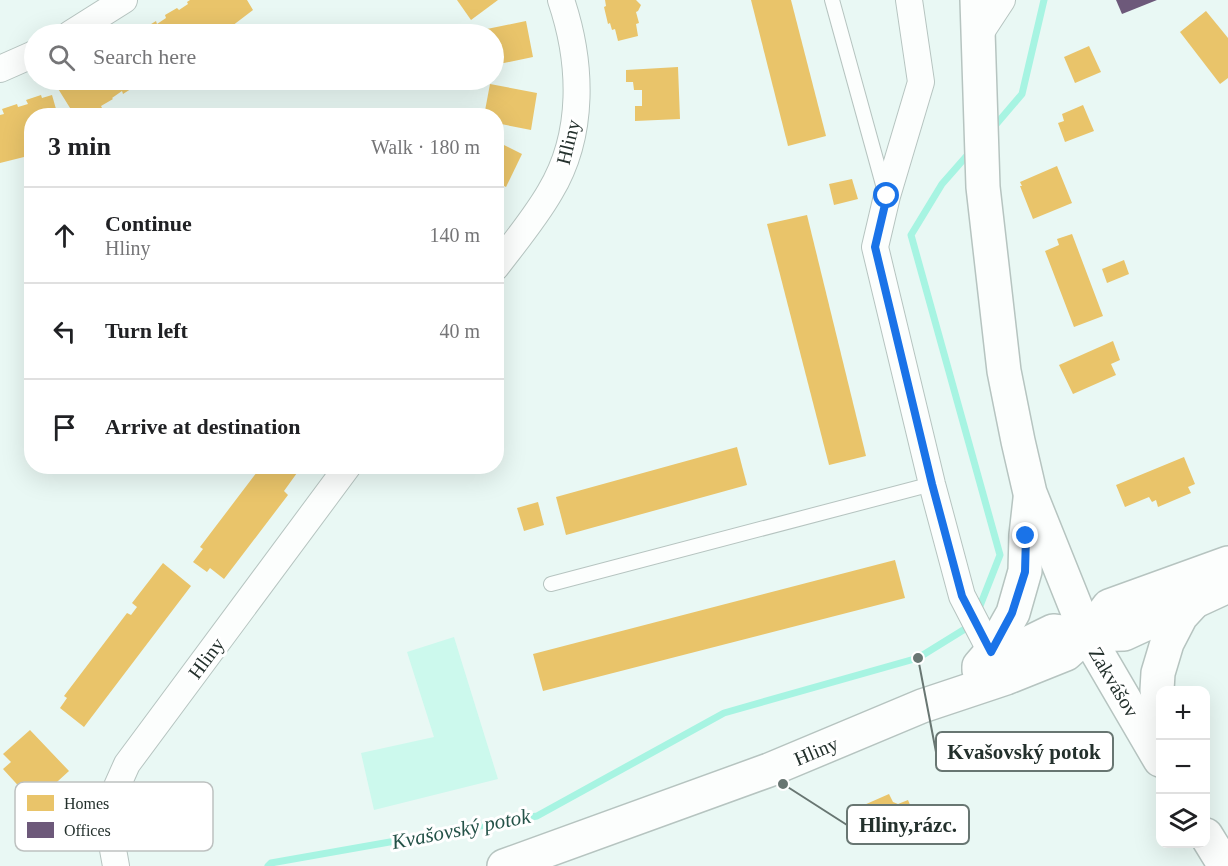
<!DOCTYPE html>
<html lang="en">
<head>
<meta charset="utf-8">
<style>
  :root { --surface:#fff; --page:#f6f6f6; --text:#202124; --muted:#757577; --line:#e0e0e0 }
  body { margin:0; font-family:Georgia,serif; background:var(--page); color:var(--text) }
  .controls { position:absolute; right:18px; bottom:18px; display:grid; overflow:hidden; border-radius:12px; box-shadow:0 6px 24px #0002 }
  .controls button { width:54px; height:54px; display:grid; place-items:center; padding:0; border:0; border-bottom:2px solid var(--line); background:var(--surface); color:var(--text); font:30px sans-serif }
  .stop { position:absolute; width:18px; height:18px; margin:-14px; border:4px solid #1a73e8; border-radius:50%; background:#fff }
  .stop.end { background:#1a73e8; border-color:#fff; box-shadow:0 2px 6px #0008 }
  .list { margin:0; padding:0; list-style:none }
  h2 { display:flex; justify-content:space-between; align-items:center; height:78px; margin:0; padding:0 24px; font-size:26px }
  h2 small { font-size:20px; font-weight:400; color:var(--muted) }
  .list li { display:grid; grid-template-columns:39px 1fr auto; gap:18px; align-items:center; box-sizing:border-box; height:96px; padding:0 24px; border-top:2px solid var(--line) }
  .list b { display:block; font-size:22px; white-space:nowrap }
  .list p { margin:0; font-size:20px; white-space:nowrap; color:var(--muted) }
  .list em { font-size:20px; font-style:normal; color:var(--muted) }
  .icon { flex:none; width:33px; height:33px; fill:none; stroke:currentColor; stroke-width:2; stroke-linecap:round; stroke-linejoin:round }
  .map { position:relative; flex:none; width:1228px; height:866px; overflow:hidden }
  .search { position:absolute; background:var(--surface); box-shadow:0 6px 24px #0002; left:24px; top:24px; width:480px; height:66px; display:flex; align-items:center; gap:15px; box-sizing:border-box; padding:0 21px; border-radius:33px; color:var(--muted); font-size:22px }
  .panel { position:absolute; background:var(--surface); box-shadow:0 6px 24px #0002; left:24px; top:108px; width:480px; height:366px; border-radius:24px }
  .map>svg:first-child { display:block }
</style>
</head>
<body>
<div class="map">
<svg width="1228" height="866" viewBox="0 0 1228 866">
  <rect width="100%" height="100%" fill="#e9f8f4"/>
  <polygon fill="#ccf9ed" points="454,637 498,779 374,810 361,753 434,737 407,652"/>
  <g fill="#e9c46a">
    <polygon points="190,0 247,0 253,10 232,26 231,24 222,30 223,32 218,34 140,34 145,32 143,29 156,21 157,24 166,18 165,15 177,8 179,10 188,4 187,2"/>
    <polygon points="457,0 498,0 471,20"/>
    <polygon points="605,0 636,0 641,5 638,11 636,12 639,23 636,24 638,36 618,41 615,29 612,30 610,23 608,24 604,7 606,6"/>
    <polygon points="751,0 791,0 826,136 788,146"/>
    <polygon points="1206,11 1228,38 1228,78 1220,84 1180,32"/>
    <polygon points="526,21 533,57 494,65 494,34 483,34 482,30"/>
    <polygon points="1089,46 1101,72 1075,83 1064,57"/>
    <polygon points="678,67 680,119 635,121 635,106 642,106 642,90 634,90 633,82 626,82 626,70"/>
    <polygon points="68,80 143,80 136,84 137,85 123,94 122,91 112,98 113,99 101,106 102,108 90,116 75,116 57,87"/>
    <polygon points="490,84 537,93 531,130 496,123 496,116 484,116"/>
    <polygon points="41,95 42,98 52,95 58,116 32,116 32,155 0,163 0,115 4,114 2,109 17,104 18,107 28,104 26,100"/>
    <polygon points="1083,105 1094,131 1065,142 1058,123 1064,121 1062,114"/>
    <polygon points="496,141 522,154 506,187 496,182"/>
    <polygon points="1057,166 1072,203 1033,219 1020,186 1022,186 1020,182"/>
    <polygon points="852,179 858,199 834,205 829,184"/>
    <polygon points="807,215 866,456 829,465 767,224"/>
    <polygon points="1072,234 1103,316 1074,327 1045,251 1059,245 1057,239"/>
    <polygon points="1124,260 1129,274 1107,283 1102,269"/>
    <polygon points="1113,341 1120,360 1111,364 1116,375 1073,394 1059,365"/>
    <polygon points="737,447 747,485 566,535 556,497"/>
    <polygon points="1184,457 1195,484 1188,487 1191,493 1158,507 1156,500 1152,502 1149,497 1125,507 1116,485"/>
    <polygon points="256,466 302,466 284,491 288,495 224,579 210,568 207,572 193,562 203,549 200,547 257,472 254,470"/>
    <polygon points="538,502 544,525 524,531 517,508"/>
    <polygon points="895,560 905,598 543,691 533,654"/>
    <polygon points="163,563 191,586 84,727 60,708 67,698 64,696 127,613 131,615 137,607 132,603"/>
    <polygon points="30,730 69,771 47,791 42,786 38,790 34,785 25,793 3,769 11,762 3,754"/>
    <polygon points="889,794 893,802 898,804 908,800 924,838 910,845 902,828 897,831 888,827 877,832 864,805"/>
  </g>
  <polygon fill="#6d597a" points="1116,0 1157,0 1122,14"/>
  <g fill="none" stroke-linecap="round" stroke-linejoin="round">
    <g stroke="#a7f4e2" stroke-width="7">
      <polyline points="993,128 1022,94 1044,0"/>
      <polyline points="971,151 942,184 911,235 1000,555 978,611"/>
      <polyline points="268,866 271,863 537,816 724,713 918,658 973,624"/>
    </g>
    <g stroke="#b6c4c0" stroke-width="16">
      <g id="lane">
        <polyline points="832,0 885,192"/>
        <polyline points="551,584 932,484"/>
      </g>
    </g>
    <g stroke="#b6c4c0" stroke-width="28">
      <g id="street">
        <polyline points="909,0 921,82 887,196 875,247 932,484 962,596 991,652"/>
        <polyline points="70,34 124,0"/>
        <polyline points="979,35 1002,0"/>
        <polyline points="0,69 34,54"/>
        <path d="M496 267C515 242 535 218 550 192 585 134 582 62 561 0"/>
        <polyline points="116,866 106,811 127,764 348,466"/>
      </g>
    </g>
    <g stroke="#b6c4c0" stroke-width="36">
      <g id="secondary">
        <polyline points="977,0 983,187 1004,371 1018,441 1030,493 1087,635 1160,760"/>
        <polyline points="979,666 991,652 1013,613 1025,571 1026,535 1030,499"/>
        <polyline points="979,670 1000,657 1053,631 1087,635 1124,634 1228,586"/>
        <polyline points="1160,713 1157,690 1158,673 1167,643 1181,616 1193,603"/>
        <polyline points="1206,835 1225,866"/>
        <polyline points="504,866 769,770 922,706 1006,678 1066,654 1087,635 1109,606 1228,563"/>
      </g>
    </g>
    <use href="#lane" stroke="#fcfefd" stroke-width="14"/>
    <use href="#street" stroke="#fcfefd" stroke-width="26"/>
    <use href="#secondary" stroke="#fcfefd" stroke-width="33"/>
  </g>
  <g fill="none" stroke-linecap="round" stroke-linejoin="round">
    <polyline stroke="#1a73e8" stroke-width="8" points="887,196 875,247 932,484 962,596 991,652 1012,613 1025,572 1026,536"/>
  </g>
  <g text-anchor="middle" stroke-width="6" stroke-linejoin="round" paint-order="stroke">
    <g font-size="20" fill="#23302c" stroke="#fff">
      <text transform="translate(568 142) rotate(-76)" y="7">Hliny</text>
      <text transform="translate(206 658) rotate(-53)" y="7">Hliny</text>
      <text transform="translate(1114 682) rotate(59)" y="7">Zakvášov</text>
      <text transform="translate(816 751) rotate(-23)" y="7">Hliny</text>
    </g>
    <g font-size="21" font-style="italic" fill="#245248" stroke="#fff">
      <text transform="translate(461 829) rotate(-11)" y="7">Kvašovský potok</text>
    </g>
  </g>
  <rect x="15" y="782" width="198" height="69" rx="9" fill="#fff" stroke="#bdc1c0" stroke-width="1.5"/>
  <rect x="27" y="795" width="27" height="16" fill="#e9c46a"/>
  <rect x="27" y="822" width="27" height="16" fill="#6d597a"/>
  <g font-size="16" fill="#23302c">
    <text x="64" y="809">Homes</text>
    <text x="64" y="836">Offices</text>
  </g>
  <path fill="none" stroke="#687672" stroke-width="2" d="M918 658L936 752M783 784L847 825"/>
  <g fill="#687672" stroke="#fff" stroke-width="2">
    <circle cx="918" cy="658" r="6"/>
    <circle cx="783" cy="784" r="6"/>
  </g>
  <g fill="#fff" stroke="#687672" stroke-width="2">
    <rect x="936" y="732" width="177" height="39" rx="6"/>
    <rect x="847" y="805" width="122" height="39" rx="6"/>
  </g>
  <g font-size="21" text-anchor="middle" font-weight="bold" fill="#23302c">
    <text x="1024" y="759">Kvašovský potok</text>
    <text x="908" y="832">Hliny,rázc.</text>
  </g>
</svg>
<div class="controls">
<button>+</button>
<button>−</button>
<button><svg class="icon" aria-label="layers" viewBox="0 0 24 24"><path d="M12 4l9 5-9 5-9-5zM3 14l9 5 9-5"/></svg></button>
</div>
<div class="stop" style="left:887px;top:196px"></div>
<div class="stop end" style="left:1026px;top:536px"></div>
<div class="search"><svg class="icon" aria-label="search" viewBox="0 0 24 24"><circle cx="10" cy="10" r="6"/><path d="M15 15l6 6"/></svg>Search here</div>
<section class="panel">
<h2>3 min<small>Walk · 180 m</small></h2>
<ul class="list">
<li><svg class="icon" aria-label="ahead" viewBox="0 0 24 24"><path d="M12 20V5M6 11l6-6 6 6"/></svg><div><b>Continue</b><p>Hliny</p></div><em>140 m</em></li>
<li><svg class="icon" aria-label="left" viewBox="0 0 24 24"><path d="M17 20v-9H6M10 6l-5 5 5 5"/></svg><div><b>Turn left</b></div><em>40 m</em></li>
<li><svg class="icon" aria-label="arrive" viewBox="0 0 24 24"><path d="M6 21V4h12l-3 4 3 4H6"/></svg><div><b>Arrive at destination</b></div></li>
</ul>
</section>
</div>
</body>
</html>
